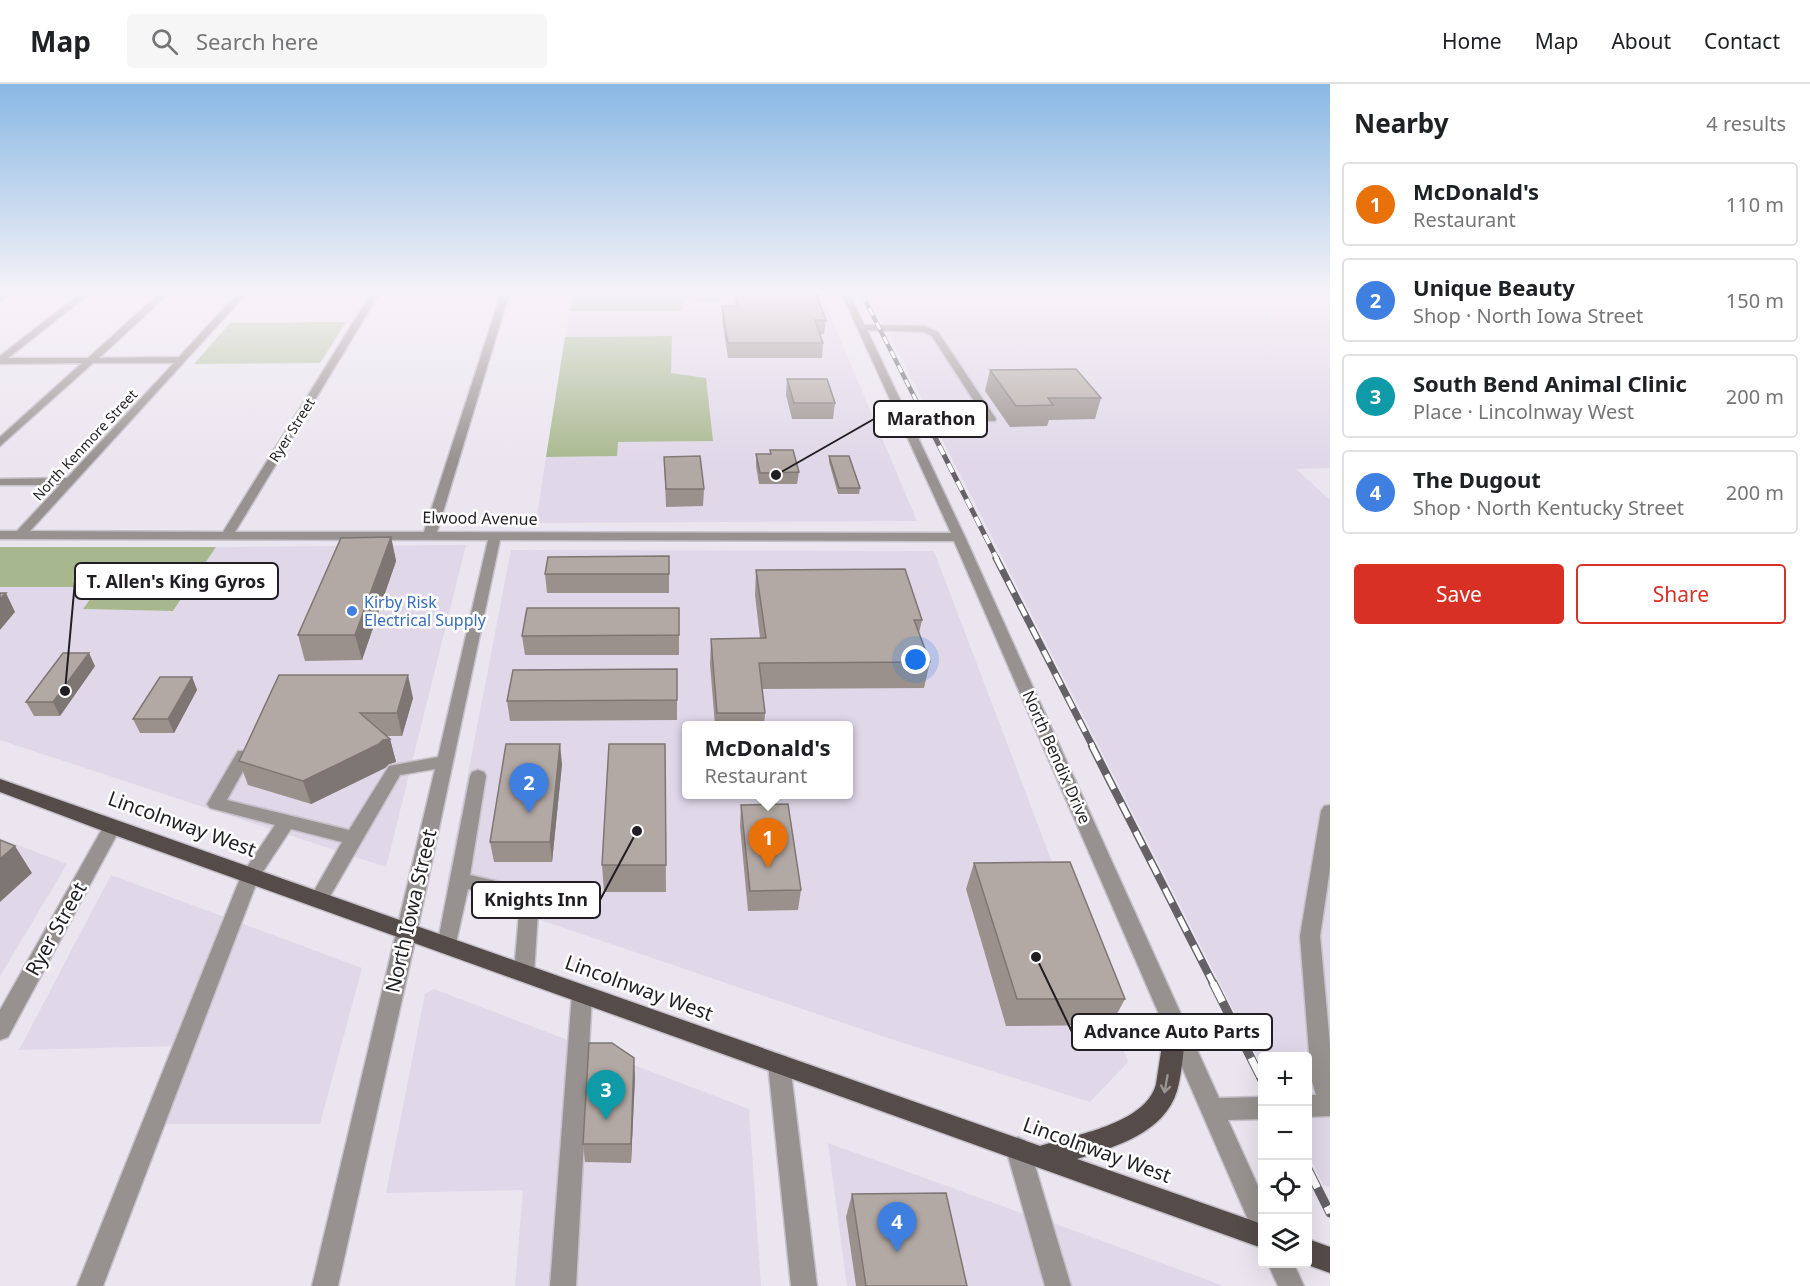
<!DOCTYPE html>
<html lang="en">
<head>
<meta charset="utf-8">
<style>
  :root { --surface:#fff; --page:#f6f6f6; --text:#202124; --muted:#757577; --line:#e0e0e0; --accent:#d93025 }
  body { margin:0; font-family:"Noto Sans",sans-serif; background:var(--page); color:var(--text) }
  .controls { position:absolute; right:18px; bottom:18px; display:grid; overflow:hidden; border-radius:6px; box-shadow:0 6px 24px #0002 }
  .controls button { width:54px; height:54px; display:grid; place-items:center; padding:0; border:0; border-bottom:2px solid var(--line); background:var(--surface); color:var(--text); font:30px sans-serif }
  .you { position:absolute; left:916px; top:576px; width:21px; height:21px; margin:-15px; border:4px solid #fff; border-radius:50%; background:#1a73e8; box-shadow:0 0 0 9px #1a73e833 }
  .badge { display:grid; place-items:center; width:39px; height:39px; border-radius:50%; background:var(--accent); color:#fff; font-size:20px; font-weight:700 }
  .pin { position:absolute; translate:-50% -50px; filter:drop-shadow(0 2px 3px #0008) }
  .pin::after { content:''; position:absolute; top:32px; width:21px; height:18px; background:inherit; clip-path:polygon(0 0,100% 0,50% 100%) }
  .popup { position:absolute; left:682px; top:637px; width:171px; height:78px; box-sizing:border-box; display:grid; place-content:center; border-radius:6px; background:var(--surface); filter:drop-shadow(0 2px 4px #0005); font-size:20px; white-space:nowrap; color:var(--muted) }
  .popup b { font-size:22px; color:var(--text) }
  .popup::after { content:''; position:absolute; left:50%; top:100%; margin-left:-12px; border:12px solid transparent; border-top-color:var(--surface) }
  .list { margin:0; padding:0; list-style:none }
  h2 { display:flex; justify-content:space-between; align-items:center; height:78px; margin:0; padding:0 24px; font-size:26px }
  h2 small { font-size:20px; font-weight:400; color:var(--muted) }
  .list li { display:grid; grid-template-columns:39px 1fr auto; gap:18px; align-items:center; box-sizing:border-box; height:84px; margin:0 12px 12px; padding:0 12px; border:2px solid var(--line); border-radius:6px }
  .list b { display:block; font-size:22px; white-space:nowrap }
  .list p { margin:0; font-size:20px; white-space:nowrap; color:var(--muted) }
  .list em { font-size:20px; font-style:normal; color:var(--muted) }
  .actions { display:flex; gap:12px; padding:18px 24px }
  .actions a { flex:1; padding:14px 0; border:2px solid var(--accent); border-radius:6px; text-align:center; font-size:21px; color:var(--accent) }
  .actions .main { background:var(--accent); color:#fff }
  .icon { flex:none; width:33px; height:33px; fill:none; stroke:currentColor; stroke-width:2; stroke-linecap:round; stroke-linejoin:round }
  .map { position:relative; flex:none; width:1330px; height:1202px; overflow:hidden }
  header { display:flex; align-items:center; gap:36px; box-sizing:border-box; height:84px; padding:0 30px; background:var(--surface); border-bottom:2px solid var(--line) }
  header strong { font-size:28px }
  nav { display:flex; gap:33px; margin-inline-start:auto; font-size:21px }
  .search { width:420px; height:54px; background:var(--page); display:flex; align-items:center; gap:15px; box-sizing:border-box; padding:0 21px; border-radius:6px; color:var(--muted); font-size:22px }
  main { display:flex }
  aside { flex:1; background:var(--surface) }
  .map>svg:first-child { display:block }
</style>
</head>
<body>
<header>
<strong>Map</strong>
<div class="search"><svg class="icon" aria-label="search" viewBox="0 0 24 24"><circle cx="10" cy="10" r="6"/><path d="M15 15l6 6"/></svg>Search here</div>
<nav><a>Home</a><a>Map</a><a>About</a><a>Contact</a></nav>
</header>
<main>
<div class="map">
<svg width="1330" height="1202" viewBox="0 0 1330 1202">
  <rect width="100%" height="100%" fill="#eae5ef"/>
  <g fill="#e0d7e8" fill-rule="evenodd">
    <polygon points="573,210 821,210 917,437 536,439 546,373 616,372 617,358 712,357 671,289 672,252 565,253"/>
    <polygon points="868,210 1330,210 1330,384 1296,385 1330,416 1330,1103 1323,1101 1308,1070 1308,972 1262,972 1262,982"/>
    <polygon points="466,461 386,783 0,656 0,503 100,503 83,525 173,527 216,463"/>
    <path d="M511 466 934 467 1128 978 1090 1018 888 954 446 804ZM687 642H849V710H687Z"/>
    <polygon points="0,754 67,780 0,892"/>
    <polygon points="111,791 362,884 320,1040 145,1040 174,962 19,966"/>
    <polygon points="434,905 749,1025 761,1202 515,1202 523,1106 386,1109 425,910"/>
    <polygon points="828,1059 1027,1131 1046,1202 847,1202"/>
    <polygon points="1048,1137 1221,1201 1222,1202 1067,1202"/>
  </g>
  <g fill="#b6c3a2">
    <polygon points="573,210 783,210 720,211 721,218 683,216 683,227 570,227"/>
    <polygon points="346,238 320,279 194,280 230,239"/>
  </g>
  <g fill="#a8b88e">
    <polygon points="672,252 671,289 706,294 713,357 618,358 617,372 546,373 565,253"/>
    <polygon points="0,463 216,463 173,527 83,525 99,503 0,503"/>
  </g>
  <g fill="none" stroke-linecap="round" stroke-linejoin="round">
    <g stroke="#c6c1ca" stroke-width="3">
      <g id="minor">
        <polygon points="11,210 0,217 1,210"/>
        <polygon points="80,210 89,210 8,274 88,274 159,210 168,210 99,274 179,273 237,210 246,210 30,447 223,448 371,210 379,210 235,448 424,448 501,210 509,210 437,448 951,449 842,210 850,210 864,241 925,242 938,248 996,335 995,337 987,337 932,252 923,248 867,246 965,453 1219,1014 1262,1013 1262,1035 1228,1036 1262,1111 1262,1150 1253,1147 954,457 500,456 417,848 338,1202 312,1202 435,685 400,691 325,821 318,824 311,821 309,816 342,758 291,745 258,795 103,1202 77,1202 241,792 275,741 210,724 207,720 238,667 250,667 252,671 227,716 349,746 389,682 438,673 488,456 0,455 0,447 17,447 60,401 0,401 0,395 67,394 174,279 93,279 0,362 0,353 82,279 0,280 0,272"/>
        <polygon points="478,686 484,688 486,692 470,791 530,805 537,808 539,813 534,889 531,895 524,898 517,895 514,889 520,818 468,805 454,868 447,870 440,868 437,862 470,692 472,688"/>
        <polygon points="1330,721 1330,784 1320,852 1330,961 1330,1032 1308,1033 1308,1011 1316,1011 1311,994 1300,852 1321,727 1324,722"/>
        <polygon points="112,736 118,738 121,743 8,953 0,956 0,926 106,738"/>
        <polygon points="582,901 589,904 592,910 576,1202 550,1202 572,910 575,904"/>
        <polygon points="779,970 787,973 790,980 817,1202 791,1202 768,980 771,973"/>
        <polygon points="1018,1053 1026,1057 1030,1065 1071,1202 1045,1202 1006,1065 1010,1057"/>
        <polygon points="1268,1180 1294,1180 1304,1202 1278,1202"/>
      </g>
    </g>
    <g stroke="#c6c1ca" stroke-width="3">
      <g id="major">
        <path d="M0 695 1040 1062C1074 1051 1146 1040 1156 1000L1165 942 1169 935 1176 932 1183 935 1187 942C1183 963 1183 986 1177 1007 1164 1049 1115 1063 1077 1075L1262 1140V1164L106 748 0 708Z"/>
        <polygon points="1308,1155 1330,1163 1330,1189 1305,1180 1308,1180"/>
      </g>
    </g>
    <use href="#minor" fill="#979290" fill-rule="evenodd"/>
    <use href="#major" fill="#554c49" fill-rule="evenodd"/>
    <g stroke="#646167" stroke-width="4.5">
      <polyline id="rail-far4" points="862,210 922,328"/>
    </g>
    <g stroke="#646167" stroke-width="5">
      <polyline id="rail-far3" points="921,326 997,475"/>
    </g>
    <g stroke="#646167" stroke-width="7">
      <polyline id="rail-far2" points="996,474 1093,663"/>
    </g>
    <g stroke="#646167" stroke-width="8">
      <polyline id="rail-far1" points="1092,662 1214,901"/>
    </g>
    <g stroke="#646167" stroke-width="9">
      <g id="rail">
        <polyline points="1213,899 1262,996"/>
        <polyline points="1308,1085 1330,1129"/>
      </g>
    </g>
    <use href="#rail-far4" stroke="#fff" stroke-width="3" stroke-dasharray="8" stroke-linecap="butt"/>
    <use href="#rail-far3" stroke="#fff" stroke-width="4" stroke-dasharray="10" stroke-linecap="butt"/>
    <use href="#rail-far2" stroke="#fff" stroke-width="4.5" stroke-dasharray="13" stroke-linecap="butt"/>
    <use href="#rail-far1" stroke="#fff" stroke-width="5" stroke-dasharray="16" stroke-linecap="butt"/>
    <use href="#rail" stroke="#fff" stroke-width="7" stroke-dasharray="21" stroke-linecap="butt"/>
  </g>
  <g fill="#9a918d">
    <polygon points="733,210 819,210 819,217 826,236 824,250 820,250 823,259 822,274 728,274 722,236 722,222 735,222"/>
    <polygon points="990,286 1101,314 1095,335 1049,336 1047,342 1010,343 985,307"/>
    <polygon points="787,295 835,319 833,335 792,335 786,311"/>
    <polygon points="770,366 799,388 797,400 759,400 756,382 756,370 770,370"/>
    <polygon points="829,372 860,404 859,410 838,410 829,378"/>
    <polygon points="664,373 704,405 703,422 666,423"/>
    <polygon points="391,453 396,477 362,576 305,577 298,551"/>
    <polygon points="669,472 669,509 547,509 545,490"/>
    <polygon points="756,486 922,536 919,549 930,578 924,604 762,605 765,629 764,642 715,642 710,580 711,555 760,554 755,511"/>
    <polygon points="679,551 679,571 525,571 522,552"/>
    <polygon points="95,582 60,632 34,632 26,618"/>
    <polygon points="279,591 413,614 402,652 387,652 390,655 396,678 389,680 385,684 311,720 248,701 239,677"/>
    <polygon points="192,593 197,606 174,649 140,649 133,635"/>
    <polygon points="677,616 677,636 510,637 507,617"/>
    <polygon points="665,660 666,808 604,808 602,781"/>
    <polygon points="562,680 552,778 494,778 490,758"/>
    <polygon points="741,721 801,806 798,826 748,827 740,742"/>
    <polygon points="974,779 1125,915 1111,941 1006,942 966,805"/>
    <polygon points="635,993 631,1079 585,1078 583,1060"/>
    <polygon points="852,1110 967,1202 856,1202 846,1133"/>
  </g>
  <g fill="#7d7673">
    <polygon points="391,453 396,477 362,576 355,551"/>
    <polygon points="6,509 15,528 0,546 0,515"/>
    <polygon points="89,569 95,582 60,632 53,618"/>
    <polygon points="408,591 413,614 402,652 397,629"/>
    <polygon points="192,593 197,606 174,649 168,635"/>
    <polygon points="390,655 396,678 389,680 385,684 311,720 303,697 383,656"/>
    <polygon points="560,660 562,680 552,778 550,758"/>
    <polygon points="15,762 32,789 0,818 0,775"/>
    <polygon points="634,974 635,993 631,1079 631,1060"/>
  </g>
  <g fill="#b3a9a4" stroke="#7d7673" stroke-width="1.5">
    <polygon points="736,210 816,210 826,236 815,236 823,259 728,259 722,222 738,222"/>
    <polygon points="1076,285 1101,314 1048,314 1053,321 1016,322 990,286"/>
    <polygon points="787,295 827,295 835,319 794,319"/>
    <polygon points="770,366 793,366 799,388 760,389 756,370 771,370"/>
    <polygon points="700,372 704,405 666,405 664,373"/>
    <polygon points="829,372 849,372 860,404 839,404"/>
    <polygon points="391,453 355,551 298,551 341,454"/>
    <polygon points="669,472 669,490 545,490 548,473"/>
    <polygon points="905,485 922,536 914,536 930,578 759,579 765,629 717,629 711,555 766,554 756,486"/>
    <polygon points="0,509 6,509 0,515"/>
    <polygon points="527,524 679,524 679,551 522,552"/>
    <polygon points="63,569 89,569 53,618 26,618"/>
    <polygon points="677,585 677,616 507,617 513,586"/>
    <polygon points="279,591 408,591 397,629 360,629 390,655 383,656 379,660 303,697 239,677"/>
    <polygon points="160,593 192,593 168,635 133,635"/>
    <polygon points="506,660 560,660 550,758 490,758"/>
    <polygon points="609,660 665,660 666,781 602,781"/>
    <polygon points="788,720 801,806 750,807 741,721"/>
    <polygon points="0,756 15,762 0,775"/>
    <polygon points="1070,778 1125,915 1017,915 974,779"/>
    <polygon points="589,959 612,959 634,974 631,1060 583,1060"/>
    <polygon points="946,1109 967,1202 866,1202 852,1110"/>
  </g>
  <defs><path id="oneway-shaft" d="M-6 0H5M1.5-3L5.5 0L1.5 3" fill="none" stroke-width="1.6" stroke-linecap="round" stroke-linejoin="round" transform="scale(1.5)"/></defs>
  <use stroke="#999492" href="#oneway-shaft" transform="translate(1166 1000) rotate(100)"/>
  <linearGradient id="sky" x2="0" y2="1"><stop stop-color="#89b8e4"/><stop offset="0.55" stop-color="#f6f3f8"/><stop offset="1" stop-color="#f6f3f8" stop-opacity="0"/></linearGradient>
  <rect width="1330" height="379" fill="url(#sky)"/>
  <circle fill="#3f7fe0" stroke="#fff" stroke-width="2" cx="352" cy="527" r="6"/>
  <g text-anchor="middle" stroke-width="5" stroke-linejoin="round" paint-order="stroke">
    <g font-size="14" fill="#201e22" stroke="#fff">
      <text transform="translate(292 346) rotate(-58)" y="5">Ryer Street</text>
      <text transform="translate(85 361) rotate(-47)" y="5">North Kenmore Street</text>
    </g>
    <g font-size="16" fill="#201e22" stroke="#fff">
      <text transform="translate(480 434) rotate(1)" y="6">Elwood Avenue</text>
      <text transform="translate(1057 673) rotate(66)" y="6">North Bendix Drive</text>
    </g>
    <g font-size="16" fill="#366cbe" stroke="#fff" text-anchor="start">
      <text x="364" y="524">Kirby Risk<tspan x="364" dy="18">Electrical Supply</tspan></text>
    </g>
    <g font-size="20" fill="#201e22" stroke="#fff">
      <text transform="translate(182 740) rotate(20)" y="7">Lincolnway West</text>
      <text transform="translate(411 827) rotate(-77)" y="7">North Iowa Street</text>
      <text transform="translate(56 845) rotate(-61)" y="7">Ryer Street</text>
      <text transform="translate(639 904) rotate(20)" y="7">Lincolnway West</text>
      <text transform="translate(1097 1066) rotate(20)" y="7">Lincolnway West</text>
    </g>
  </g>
  <path fill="none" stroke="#201e22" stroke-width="2" d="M776 391L874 335M65 607L75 497M637 747L600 816M1036 873L1072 948"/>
  <g fill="#201e22" stroke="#fff" stroke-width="2">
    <circle cx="776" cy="391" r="6"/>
    <circle cx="65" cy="607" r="6"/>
    <circle cx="637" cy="747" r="6"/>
    <circle cx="1036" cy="873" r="6"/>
  </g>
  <g fill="#fff" stroke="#201e22" stroke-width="2">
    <rect x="874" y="317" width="113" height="36" rx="6"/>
    <rect x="75" y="479" width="203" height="36" rx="6"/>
    <rect x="472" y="798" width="128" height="36" rx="6"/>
    <rect x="1072" y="930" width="200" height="36" rx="6"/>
  </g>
  <g font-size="18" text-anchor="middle" font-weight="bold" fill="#201e22">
    <text x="931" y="341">Marathon</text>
    <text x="176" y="504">T. Allen's King Gyros</text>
    <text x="536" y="822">Knights Inn</text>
    <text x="1172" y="954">Advance Auto Parts</text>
  </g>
</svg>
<div class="controls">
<button>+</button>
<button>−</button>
<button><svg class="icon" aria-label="locate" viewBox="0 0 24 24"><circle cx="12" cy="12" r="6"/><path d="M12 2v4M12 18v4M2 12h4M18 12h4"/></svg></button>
<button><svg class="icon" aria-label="layers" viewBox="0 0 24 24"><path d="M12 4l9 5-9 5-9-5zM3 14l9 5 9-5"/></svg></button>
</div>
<div class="you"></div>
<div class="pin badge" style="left:768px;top:784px;background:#e8710a">1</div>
<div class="popup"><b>McDonald's</b>Restaurant</div>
<div class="pin badge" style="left:529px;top:729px;background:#3f7fe0">2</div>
<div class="pin badge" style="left:606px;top:1036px;background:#0f9aa8">3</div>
<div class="pin badge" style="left:897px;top:1168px;background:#3f7fe0">4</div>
</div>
<aside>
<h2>Nearby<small>4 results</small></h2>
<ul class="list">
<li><span class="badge" style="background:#e8710a">1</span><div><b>McDonald's</b><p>Restaurant</p></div><em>110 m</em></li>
<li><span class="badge" style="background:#3f7fe0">2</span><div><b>Unique Beauty</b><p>Shop · North Iowa Street</p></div><em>150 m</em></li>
<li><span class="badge" style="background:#0f9aa8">3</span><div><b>South Bend Animal Clinic</b><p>Place · Lincolnway West</p></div><em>200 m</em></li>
<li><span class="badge" style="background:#3f7fe0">4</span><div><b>The Dugout</b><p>Shop · North Kentucky Street</p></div><em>200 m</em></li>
</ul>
<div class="actions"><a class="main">Save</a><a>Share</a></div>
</aside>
</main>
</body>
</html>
